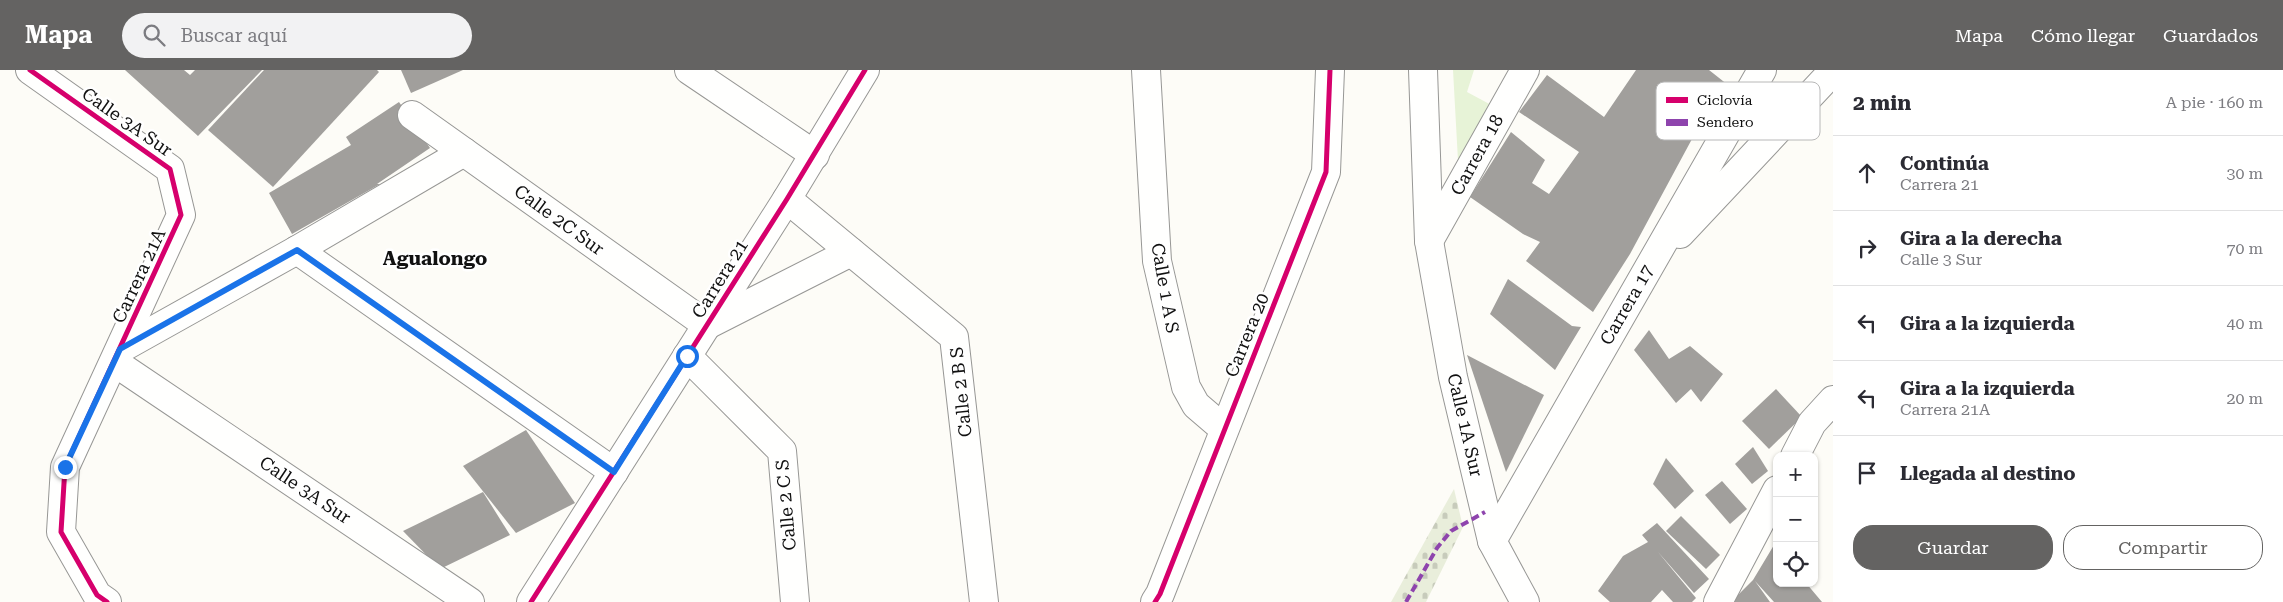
<!DOCTYPE html>
<html lang="es">
<head>
<meta charset="utf-8">
<style>
  :root { --surface:#fff; --page:#f2f2f3; --text:#2b2b33; --muted:#7c7c81; --line:#e1e1e2; --accent:#646362 }
  body { margin:0; font-family:"Roboto Serif",serif; background:var(--page); color:var(--text) }
  .controls { position:absolute; right:15px; bottom:15px; display:grid; overflow:hidden; border-radius:10px; box-shadow:0 1px 4px #0004 }
  .controls button { width:45px; height:45px; display:grid; place-items:center; padding:0; border:0; border-bottom:1px solid var(--line); background:var(--surface); color:var(--text); font:25px sans-serif }
  .stop { position:absolute; width:15px; height:15px; margin:-11px; border:4px solid #1a73e8; border-radius:50%; background:#fff }
  .stop.end { background:#1a73e8; border-color:#fff; box-shadow:0 1px 5px #0008 }
  .list { margin:0; padding:0; list-style:none }
  h2 { display:flex; justify-content:space-between; align-items:center; height:65px; margin:0; padding:0 20px; font-size:21px }
  h2 small { font-size:16px; font-weight:400; color:var(--muted) }
  .list li { display:grid; grid-template-columns:32px 1fr auto; gap:15px; align-items:center; box-sizing:border-box; height:75px; padding:0 20px; border-top:1px solid var(--line) }
  .list b { display:block; font-size:19px; white-space:nowrap }
  .list p { margin:0; font-size:16px; white-space:nowrap; color:var(--muted) }
  .list em { font-size:16px; font-style:normal; color:var(--muted) }
  .actions { display:flex; gap:10px; padding:15px 20px }
  .actions a { flex:1; padding:11px 0; border:1px solid var(--accent); border-radius:20px; text-align:center; font-size:18px; color:var(--accent) }
  .actions .main { background:var(--accent); color:#fff }
  .icon { flex:none; width:28px; height:28px; fill:none; stroke:currentColor; stroke-width:2; stroke-linecap:round; stroke-linejoin:round }
  .map { position:relative; flex:none; width:1833px; height:532px; overflow:hidden }
  header { display:flex; align-items:center; gap:30px; box-sizing:border-box; height:70px; padding:0 25px; background:var(--accent); color:#fff }
  header strong { font-size:24px }
  nav { display:flex; gap:28px; margin-inline-start:auto; font-size:18px }
  .search { width:350px; height:45px; background:var(--page); display:flex; align-items:center; gap:12px; box-sizing:border-box; padding:0 18px; border-radius:28px; color:var(--muted); font-size:19px }
  main { display:flex }
  aside { flex:1; background:var(--surface) }
  .map>svg:first-child { display:block }
</style>
</head>
<body>
<header>
<strong>Mapa</strong>
<div class="search"><svg class="icon" aria-label="search" viewBox="0 0 24 24"><circle cx="10" cy="10" r="6"/><path d="M15 15l6 6"/></svg>Buscar aquí</div>
<nav><a>Mapa</a><a>Cómo llegar</a><a>Guardados</a></nav>
</header>
<main>
<div class="map">
<svg width="1833" height="532" viewBox="0 0 1833 532">
  <defs>
    <pattern id="cemetery-stones" width="16" height="16" patternUnits="userSpaceOnUse" patternTransform="scale(1.25)"><rect width="16" height="16" fill="#e9eedb"/><path d="M2 7V4a2 2 0 0 1 4 0v3zM10 15v-3a2 2 0 0 1 4 0v3z" fill="#c7cbbb"/></pattern>
  </defs>
  <rect width="100%" height="100%" fill="#fdfcf7"/>
  <polygon fill="#e7f3d7" points="1453,0 1474,0 1467,22 1495,37 1459,109"/>
  <polygon fill="url(#cemetery-stones)" points="1454,419 1463,457 1426,532 1391,532"/>
  <g fill="#a19f9c">
    <polygon points="125,0 184,0 190,5 195,0 262,0 198,66"/>
    <polygon points="264,0 377,0 379,2 273,117 208,60"/>
    <polygon points="401,0 463,0 411,23"/>
    <polygon points="1636,0 1709,0 1728,15 1706,43 1630,184 1593,242 1526,191 1540,172 1523,164 1470,127 1511,62 1545,90 1532,113 1549,124 1579,82 1519,42 1547,5 1604,47"/>
    <polygon points="399,32 430,78 377,114 380,114 292,164 269,123 351,75 346,67"/>
    <polygon points="1508,209 1572,256 1581,257 1555,300 1490,244"/>
    <polygon points="1649,260 1669,289 1690,276 1723,304 1701,332 1691,319 1676,333 1634,280"/>
    <polygon points="1467,285 1544,325 1506,402"/>
    <polygon points="1776,319 1802,347 1769,379 1742,351"/>
    <polygon points="526,360 575,433 516,463 463,396"/>
    <polygon points="1753,377 1768,401 1752,414 1735,394"/>
    <polygon points="1666,388 1694,421 1675,439 1653,414"/>
    <polygon points="1722,411 1747,439 1730,454 1705,425"/>
    <polygon points="483,422 510,465 440,499 403,461"/>
    <polygon points="1681,446 1720,485 1706,499 1666,461"/>
    <polygon points="1657,453 1709,509 1694,523 1658,482 1696,528 1692,532 1673,532 1662,520 1651,532 1610,532 1598,521 1623,486 1648,472 1642,465"/>
    <polygon points="1774,475 1777,478 1777,513 1806,513 1822,532 1774,532 1755,511 1770,532 1731,532 1753,510"/>
  </g>
  <g fill="none" stroke-linecap="round" stroke-linejoin="round">
    <g stroke="#979795" stroke-width="30">
      <g id="street">
        <polyline points="30,0 170,99 181,145 65,397 61,462 97,525 107,532"/>
        <polyline points="689,0 815,85"/>
        <polyline points="1146,0 1157,191 1186,317 1196,335 1224,359"/>
        <polyline points="1423,0 1429,171 1453,307 1492,471 1525,532"/>
        <polyline points="412,45 707,255 851,182"/>
        <polyline points="787,129 954,267 984,532"/>
        <polyline points="1680,164 1833,1"/>
        <polyline points="1429,171 1525,0"/>
        <polyline points="297,180 614,402"/>
        <polyline points="120,279 297,180 464,82"/>
        <polyline points="687,286 782,381 795,532"/>
        <polyline points="114,292 470,532"/>
        <polyline points="1795,386 1812,353 1833,330"/>
        <polyline points="1492,471 1762,0"/>
        <polyline points="531,532 787,129 865,0"/>
        <polyline points="1155,532 1160,524 1326,102 1330,0"/>
        <polyline points="1718,532 1777,420"/>
      </g>
    </g>
    <use href="#street" stroke="#fffffe" stroke-width="28"/>
    <polyline stroke="#8e44ad" stroke-width="4" stroke-dasharray="8 4" stroke-linecap="butt" points="1406,532 1437,478 1451,461 1485,442"/>
    <g stroke="#fff" stroke-width="8">
      <g id="cycleway">
        <polyline points="30,0 170,99 181,145 65,397 61,462 97,525 107,532"/>
        <polyline points="531,532 787,129 865,0"/>
        <polyline points="1155,532 1160,524 1326,102 1330,0"/>
      </g>
    </g>
    <use href="#cycleway" stroke="#d6006c" stroke-width="5"/>
  </g>
  <g fill="none" stroke-linecap="round" stroke-linejoin="round">
    <polyline stroke="#1a73e8" stroke-width="6" points="65,397 120,279 297,180 614,402 687,286"/>
  </g>
  <g text-anchor="middle" stroke-width="5" stroke-linejoin="round" paint-order="stroke">
    <g font-size="18" fill="#111" stroke="#fff">
      <text transform="translate(127 52) rotate(35)" y="6">Calle 3A Sur</text>
      <text transform="translate(1477 85) rotate(-61)" y="6">Carrera 18</text>
      <text transform="translate(559 150) rotate(36)" y="6">Calle 2C Sur</text>
      <text transform="translate(139 206) rotate(-65)" y="6">Carrera 21A</text>
      <text transform="translate(720 209) rotate(-58)" y="6">Carrera 21</text>
      <text transform="translate(1165 218) rotate(80)" y="6">Calle 1 A S</text>
      <text transform="translate(1627 235) rotate(-60)" y="6">Carrera 17</text>
      <text transform="translate(1247 265) rotate(-68)" y="6">Carrera 20</text>
      <text transform="translate(961 322) rotate(-96)" y="6">Calle 2 B S</text>
      <text transform="translate(1465 355) rotate(77)" y="6">Calle 1A Sur</text>
      <text transform="translate(305 420) rotate(34)" y="6">Calle 3A Sur</text>
      <text transform="translate(786 435) rotate(-95)" y="6">Calle 2 C S</text>
    </g>
    <g font-size="19" font-weight="bold" fill="#111" stroke="#fff">
      <text x="435" y="195">Agualongo</text>
    </g>
  </g>
  <rect x="1656" y="12" width="164" height="58" rx="8" fill="#fff" stroke="#b8b8b8" stroke-width="1"/>
  <rect x="1666" y="27" width="22" height="6" fill="#d6006c"/>
  <rect x="1666" y="49" width="22" height="7" fill="#8e44ad"/>
  <g font-size="14" fill="#111">
    <text x="1697" y="35">Ciclovía</text>
    <text x="1697" y="57">Sendero</text>
  </g>
</svg>
<div class="controls">
<button>+</button>
<button>−</button>
<button><svg class="icon" aria-label="locate" viewBox="0 0 24 24"><circle cx="12" cy="12" r="6"/><path d="M12 2v4M12 18v4M2 12h4M18 12h4"/></svg></button>
</div>
<div class="stop" style="left:687px;top:286px"></div>
<div class="stop end" style="left:65px;top:397px"></div>
</div>
<aside>
<h2>2 min<small>A pie · 160 m</small></h2>
<ul class="list">
<li><svg class="icon" aria-label="ahead" viewBox="0 0 24 24"><path d="M12 20V5M6 11l6-6 6 6"/></svg><div><b>Continúa</b><p>Carrera 21</p></div><em>30 m</em></li>
<li><svg class="icon" aria-label="right" viewBox="0 0 24 24"><path d="M7 20v-9h11M14 6l5 5-5 5"/></svg><div><b>Gira a la derecha</b><p>Calle 3 Sur</p></div><em>70 m</em></li>
<li><svg class="icon" aria-label="left" viewBox="0 0 24 24"><path d="M17 20v-9H6M10 6l-5 5 5 5"/></svg><div><b>Gira a la izquierda</b></div><em>40 m</em></li>
<li><svg class="icon" aria-label="left" viewBox="0 0 24 24"><path d="M17 20v-9H6M10 6l-5 5 5 5"/></svg><div><b>Gira a la izquierda</b><p>Carrera 21A</p></div><em>20 m</em></li>
<li><svg class="icon" aria-label="arrive" viewBox="0 0 24 24"><path d="M6 21V4h12l-3 4 3 4H6"/></svg><div><b>Llegada al destino</b></div></li>
</ul>
<div class="actions"><a class="main">Guardar</a><a>Compartir</a></div>
</aside>
</main>
</body>
</html>
